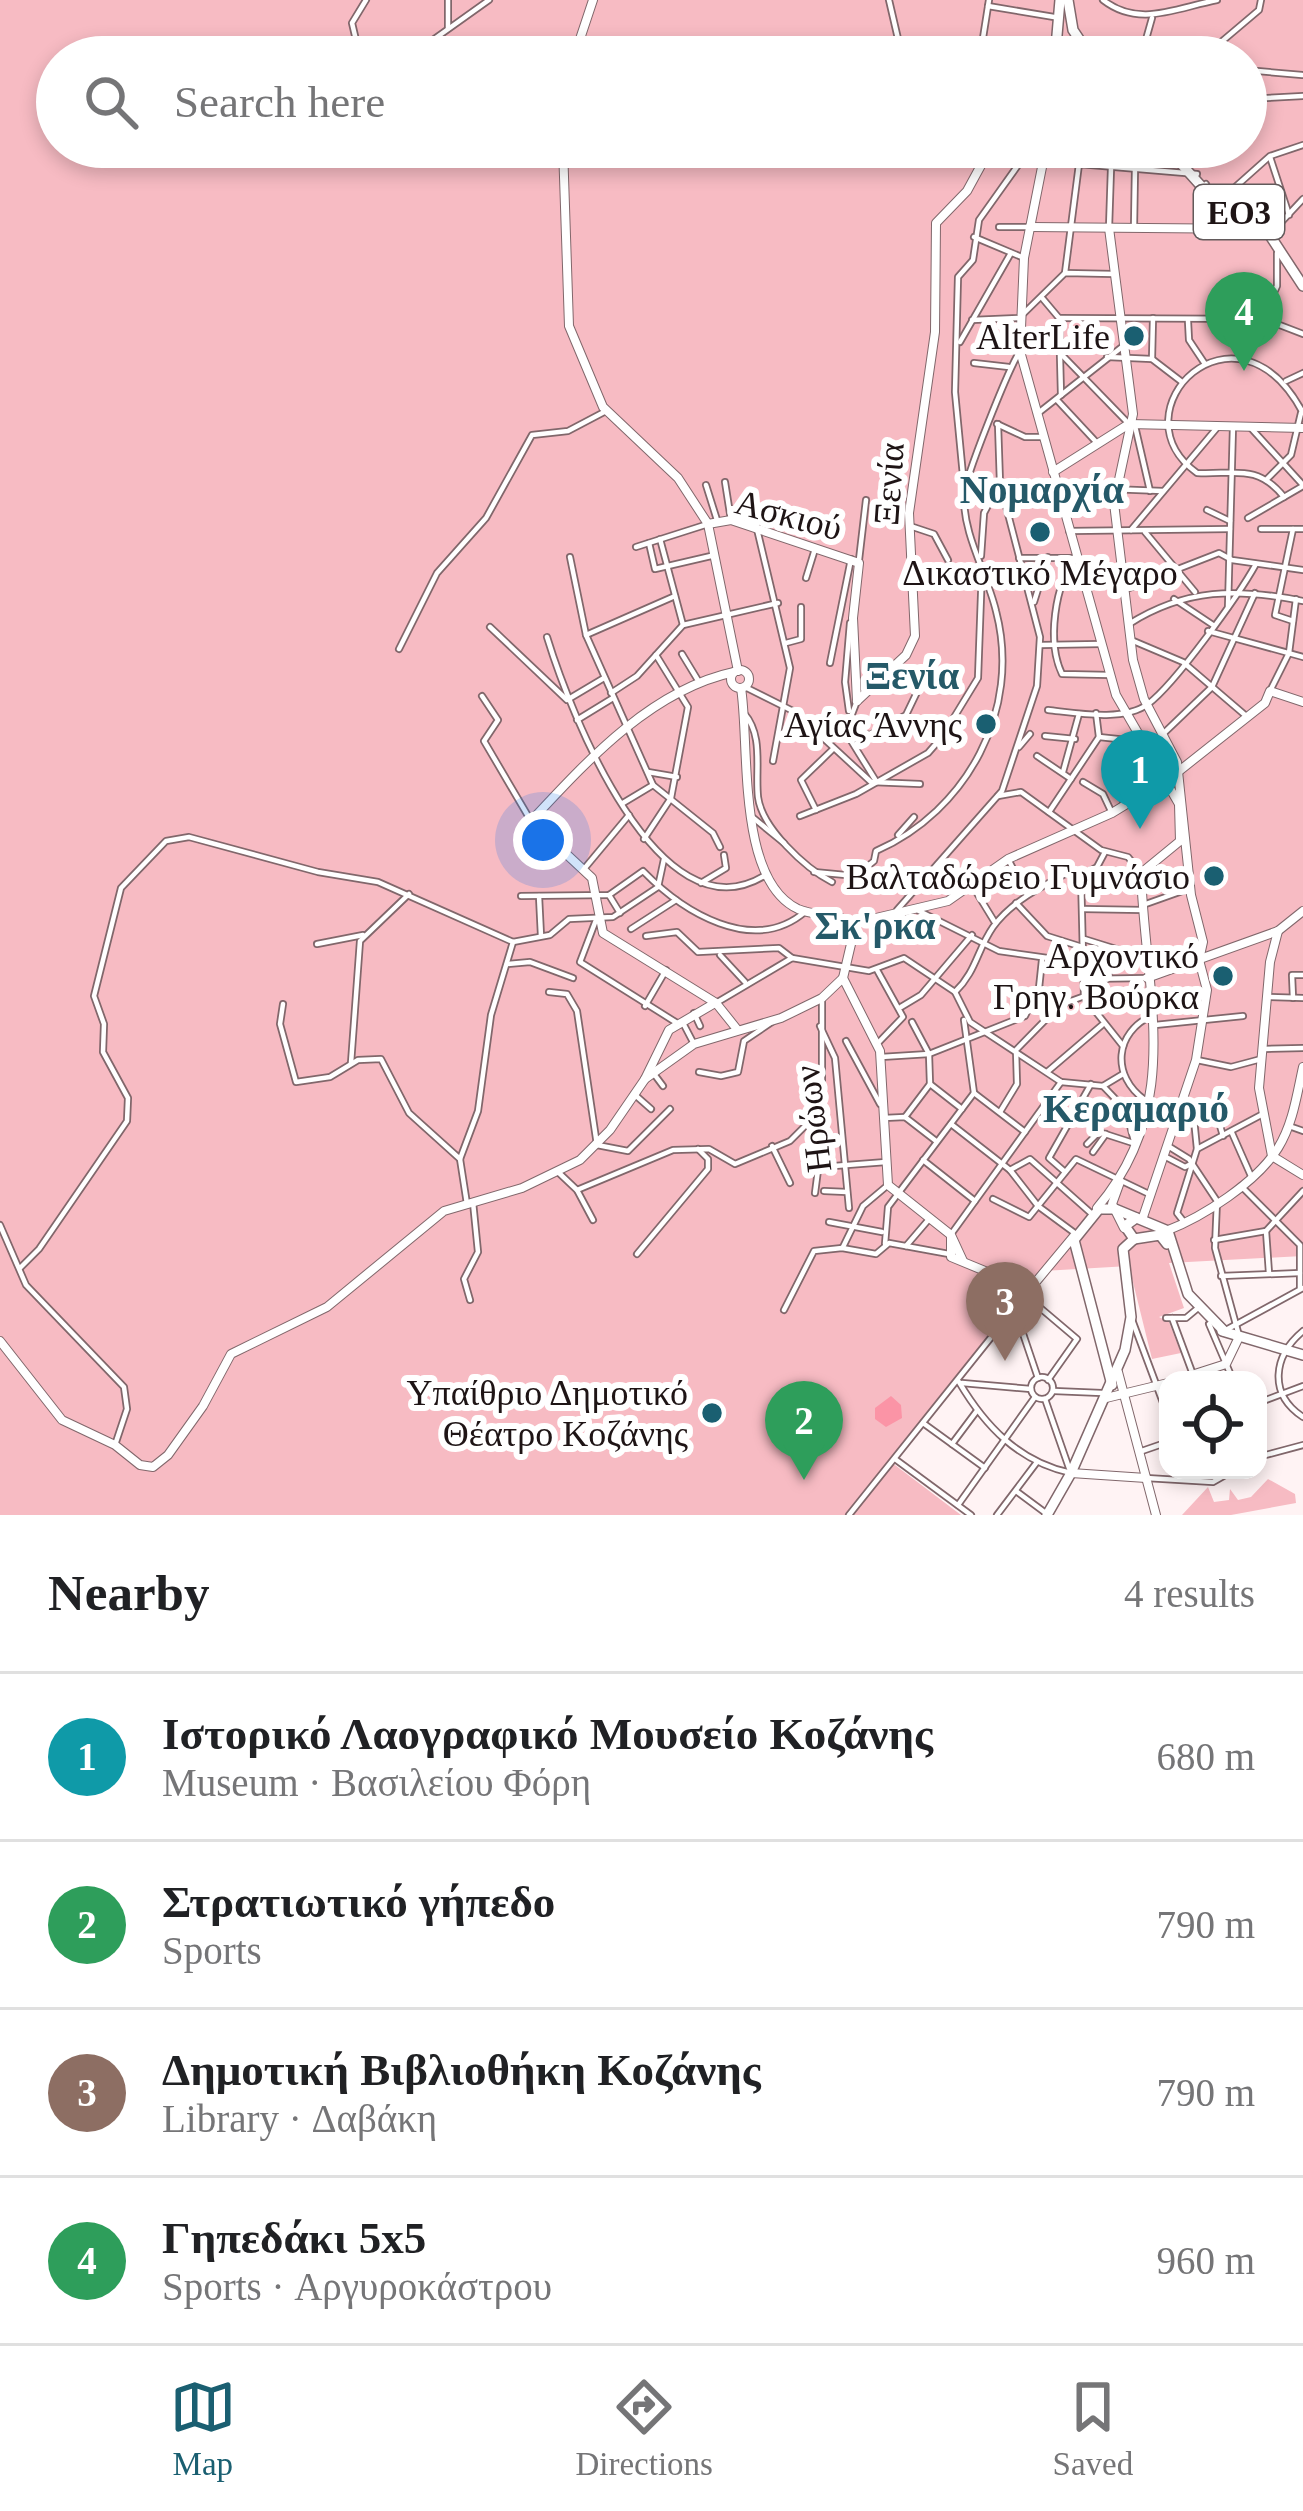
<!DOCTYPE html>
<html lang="en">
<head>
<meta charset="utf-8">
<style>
  :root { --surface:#fff; --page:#f2f2f2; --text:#202124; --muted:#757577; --line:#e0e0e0; --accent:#1a5f71 }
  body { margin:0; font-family:Georgia,serif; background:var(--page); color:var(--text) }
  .controls { position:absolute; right:36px; bottom:36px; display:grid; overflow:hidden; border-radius:24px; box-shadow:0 6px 18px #0003 }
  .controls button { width:108px; height:108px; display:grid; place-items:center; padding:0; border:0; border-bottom:3px solid var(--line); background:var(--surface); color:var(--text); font:60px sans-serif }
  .you { position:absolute; left:543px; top:840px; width:42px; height:42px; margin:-30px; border:9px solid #fff; border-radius:50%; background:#1a73e8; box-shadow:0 0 0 18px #1a73e833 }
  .badge { display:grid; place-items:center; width:78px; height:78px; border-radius:50%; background:var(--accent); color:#fff; font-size:39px; font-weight:700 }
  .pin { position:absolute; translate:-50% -99px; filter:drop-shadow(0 3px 6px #0008) }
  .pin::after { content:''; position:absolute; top:63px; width:42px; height:36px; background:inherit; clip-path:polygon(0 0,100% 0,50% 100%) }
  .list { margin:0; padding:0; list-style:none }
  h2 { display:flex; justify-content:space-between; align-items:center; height:156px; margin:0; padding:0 48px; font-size:51px }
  h2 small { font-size:39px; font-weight:400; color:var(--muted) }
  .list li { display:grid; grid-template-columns:78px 1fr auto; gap:36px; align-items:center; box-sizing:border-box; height:168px; padding:0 48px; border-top:3px solid var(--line) }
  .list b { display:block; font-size:45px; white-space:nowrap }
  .list p { margin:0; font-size:39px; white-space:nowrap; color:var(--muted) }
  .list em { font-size:39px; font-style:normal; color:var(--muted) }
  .icon { flex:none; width:66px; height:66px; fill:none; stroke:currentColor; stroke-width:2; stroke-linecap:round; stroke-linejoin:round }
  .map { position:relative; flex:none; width:1303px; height:1515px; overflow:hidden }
  .search { position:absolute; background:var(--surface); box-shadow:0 6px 18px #0003; left:36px; right:36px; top:36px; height:132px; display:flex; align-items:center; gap:30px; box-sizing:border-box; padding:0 42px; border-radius:66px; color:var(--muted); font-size:45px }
  .sheet { height:828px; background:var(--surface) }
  nav { display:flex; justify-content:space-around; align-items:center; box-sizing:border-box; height:168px; border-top:3px solid var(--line); background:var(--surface); font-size:33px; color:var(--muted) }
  nav a { display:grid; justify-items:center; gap:6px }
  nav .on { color:var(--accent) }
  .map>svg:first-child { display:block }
</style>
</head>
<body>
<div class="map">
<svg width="1303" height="1515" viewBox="0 0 1303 1515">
  <rect width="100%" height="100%" fill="#fff3f4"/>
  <g fill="#f7bbc3" fill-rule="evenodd">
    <path d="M0 0H1303V1256L1169 1263 1184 1308 1159 1317 1169 1322 1181 1353 1152 1359 1129 1266 1043 1271 891 1462 961 1515H0ZM57 57H1246V147H57Z"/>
    <polygon points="1268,1479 1295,1494 1296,1503 1231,1515 1182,1515 1208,1487 1214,1502 1229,1500 1230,1489 1238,1500 1251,1497"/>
  </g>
  <polygon fill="#fb94a6" points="891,1396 901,1405 902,1418 886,1427 875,1419 875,1408"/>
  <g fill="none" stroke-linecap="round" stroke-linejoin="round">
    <g stroke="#81676b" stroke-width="8">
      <g id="street">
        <polyline points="448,0 448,28"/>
        <polyline points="889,0 902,56"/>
        <path d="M1103 0C1139 28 1176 8 1217 0"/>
        <polyline points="988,6 1060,18"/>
        <polyline points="360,57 352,23 366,0"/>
        <polyline points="409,57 489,0"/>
        <polyline points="980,57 989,0"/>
        <polyline points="1141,57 1152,18"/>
        <polyline points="1218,57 1220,43 1259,10 1261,0"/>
        <polyline points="1246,70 1302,75"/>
        <polyline points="1246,99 1303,96"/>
        <polyline points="1270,157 1289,215"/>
        <polyline points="1122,167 1123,147"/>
        <polyline points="1224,197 1270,156 1303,145"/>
        <polyline points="999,227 1030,227"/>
        <polyline points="1109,228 1111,168"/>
        <polyline points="1134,228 1135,168"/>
        <polyline points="1201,229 1200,190 1206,184"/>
        <polyline points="1273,231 1303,199"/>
        <polyline points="974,237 1024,258"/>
        <polyline points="1065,273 1079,164 1197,174"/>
        <polyline points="1043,299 1059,318 1061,395"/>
        <polyline points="1059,318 1264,319 1303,334"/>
        <polyline points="972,320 1019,318 1065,273 1114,274"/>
        <polyline points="1188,321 1189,340 1205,364"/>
        <polyline points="960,342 1011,253"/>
        <polyline points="1062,355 1129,424"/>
        <polyline points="1107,357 1152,359 1182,382"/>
        <polyline points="1245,358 1277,286 1277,253"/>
        <polyline points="1152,359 1153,318"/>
        <polyline points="974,363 1009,367"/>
        <polyline points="1286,381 1303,373"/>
        <polyline points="1057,400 1098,444"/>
        <polyline points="1037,414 1122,347"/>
        <polyline points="997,424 1025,437 1043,437"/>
        <polyline points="1135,426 1150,491"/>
        <polyline points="1250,427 1303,485"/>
        <polyline points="1266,480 1291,455 1301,413"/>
        <polyline points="725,482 731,520"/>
        <polyline points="706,485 717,520"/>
        <polyline points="964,486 955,392 958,277 973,260 979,220 1031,147"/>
        <polyline points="1057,487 1163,491"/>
        <path d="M1284 497C1257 463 1233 475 1197 473 1112 411 1236 287 1303 413"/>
        <polyline points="1207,510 1230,521"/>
        <polyline points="1248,518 1303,486"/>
        <polyline points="910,526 934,534 948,560"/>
        <polyline points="757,529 790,668 773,761"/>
        <polyline points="1261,529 1303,529"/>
        <polyline points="1131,530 1216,429"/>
        <polyline points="1069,531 1230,529"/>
        <polyline points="1145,532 1195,592"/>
        <polyline points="660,539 683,625"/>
        <polyline points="649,543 655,569 711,556"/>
        <polyline points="636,547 708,524"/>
        <polyline points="981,556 984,513 1000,483"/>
        <polyline points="570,557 586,635 653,785 713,833 720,847"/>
        <path d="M1019 558H1077C1054 583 1047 643 1062 674L1110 675"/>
        <polyline points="859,560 866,500"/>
        <polyline points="806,578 815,549"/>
        <polyline points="1124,590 1219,553 1232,560 1303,570"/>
        <polyline points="1174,599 1213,625"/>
        <polyline points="1034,602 1048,557"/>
        <polyline points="1228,607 1233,426"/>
        <polyline points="1293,621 1275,615 1293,529"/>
        <path d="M1129 624C1186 588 1237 588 1303 601"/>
        <polyline points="490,627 567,700 604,678"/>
        <polyline points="1208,631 1303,657"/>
        <polyline points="586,635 675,596"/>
        <path d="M547 637C570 712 658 940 764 876"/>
        <polyline points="1131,640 1183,662 1245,715"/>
        <polyline points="786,643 801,639 801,607"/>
        <polyline points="1041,645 1101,644"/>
        <polyline points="399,649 437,573 486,518 532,435 568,431 606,411"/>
        <polyline points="682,654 699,682"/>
        <polyline points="830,663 851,559"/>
        <polyline points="745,687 795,712 871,782 920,784"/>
        <polyline points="1270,691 1289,653 1296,599"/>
        <polyline points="611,693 637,676 683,625 778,603"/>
        <polyline points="482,696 498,720 484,741 531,821"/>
        <polyline points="857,701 849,722 855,732 870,735 906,715 918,690"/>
        <path d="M1048 710C1076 713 1124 722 1148 704 1175 684 1239 595 1256 564"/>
        <polyline points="849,711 845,682 850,623"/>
        <path d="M744 713C764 736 755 769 758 797 762 828 805 868 832 882"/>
        <polyline points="848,719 845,731 876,781"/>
        <polyline points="577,720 613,698"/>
        <polyline points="1165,732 1212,687 1255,593"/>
        <polyline points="1045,736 1075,739"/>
        <polyline points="1099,737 1127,740 1137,735"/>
        <polyline points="1019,747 1030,734"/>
        <polyline points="1037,756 1071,779"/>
        <polyline points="648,772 677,777"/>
        <polyline points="1063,772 1079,714"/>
        <polyline points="1116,772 1115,784 1125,805"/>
        <polyline points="1083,782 1103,794 1111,811"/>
        <polyline points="998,796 1021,792 1101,850 1128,857 1141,873"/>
        <polyline points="623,803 653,785"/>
        <polyline points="816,810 801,780 832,750"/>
        <polyline points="1049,812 1099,737 1096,713"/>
        <polyline points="751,816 784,843"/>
        <polyline points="800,816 856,794 928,753 942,737 978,678 982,568"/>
        <polyline points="898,835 914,817"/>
        <polyline points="644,839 671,798 688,707 656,655"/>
        <polyline points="1008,859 1027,895"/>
        <polyline points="584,869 629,815"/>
        <path d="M814 872 856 876 874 861 876 851C967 811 1022 710 996 611 987 573 963 535 964 496 964 479 1009 368 1020 351"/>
        <polyline points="1081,876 1084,997 1123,1046"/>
        <polyline points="1081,876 1097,867 1105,852"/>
        <polyline points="701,883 726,868 724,855"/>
        <polyline points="972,885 994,921"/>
        <polyline points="658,887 664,859"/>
        <polyline points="609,895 620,913"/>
        <path d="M521 896 609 895 643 871C682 911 753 957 806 911"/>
        <polyline points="539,896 541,936"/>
        <polyline points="1016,903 1047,936 1082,947"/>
        <polyline points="1143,905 1188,889"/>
        <polyline points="1083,909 1143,910"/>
        <polyline points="897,910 1002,791 1037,686 1040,637 1000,483 998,424"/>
        <polyline points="919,911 999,951 1083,963"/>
        <polyline points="596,920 580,962 677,1023"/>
        <polyline points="631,929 676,900"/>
        <polyline points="646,936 677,932 698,952 779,948 792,958"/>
        <polyline points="1084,939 1145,958"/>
        <polyline points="513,942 550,935 569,919 613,917 658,887"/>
        <polyline points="317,944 363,935"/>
        <polyline points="720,955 745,982"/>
        <polyline points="507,964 530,962 573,978"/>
        <polyline points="877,970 903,1017 878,1043"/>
        <polyline points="1083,979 1147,978"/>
        <polyline points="1107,979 1116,949"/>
        <polyline points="1039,988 1065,1001"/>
        <polyline points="549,992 567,994 577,1011 597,1145 628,1151 670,1109"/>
        <path d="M955 992C976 972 977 950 993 927 1011 902 1042 886 1069 872L1081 876"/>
        <polyline points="1270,997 1303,998"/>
        <polyline points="1293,998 1292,975 1303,975"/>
        <polyline points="716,1003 792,958 869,971 904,958 955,992 970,1022 1061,1082 1103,1086 1126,1110 1134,1141"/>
        <polyline points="283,1004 280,1024 296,1082 330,1077 358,1060 381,1059 409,1113 460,1159"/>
        <polyline points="645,1006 666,970"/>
        <polyline points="901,1007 921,995 972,935"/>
        <polyline points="694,1013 700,1026"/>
        <polyline points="912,1022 929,1054 930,1084"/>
        <polyline points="683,1023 694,1044"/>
        <polyline points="1155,1025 1243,1016"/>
        <polyline points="820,1026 835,1058 849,1208"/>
        <polyline points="846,1041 880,1104"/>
        <polyline points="1264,1049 1303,1048"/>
        <polyline points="881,1057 929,1054 1025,1016 1039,988 1042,960"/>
        <polyline points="1197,1060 1231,1067 1261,1059"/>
        <polyline points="351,1063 360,941 409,894"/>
        <polyline points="699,1072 721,1076 738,1072 744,1041 772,1022"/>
        <polyline points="1047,1072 1102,1025"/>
        <polyline points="654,1074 663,1086"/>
        <polyline points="1103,1086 1123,1074"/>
        <polyline points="974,1093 1025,1132"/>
        <polyline points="634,1094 651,1109"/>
        <path d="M1145 1100C1111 1076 1114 1032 1153 1015"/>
        <polyline points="1080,1108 1093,1112 1099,1132"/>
        <polyline points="1000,1112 1017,1084 1016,1050 1060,1005 1082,997"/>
        <polyline points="905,1117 930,1084 962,1109"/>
        <polyline points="884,1118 905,1117 936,1141"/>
        <polyline points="1177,1119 1216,1112 1223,1136"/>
        <polyline points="1194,1119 1197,1149"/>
        <polyline points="951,1124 1010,1170 1038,1206 1076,1234"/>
        <polyline points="1289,1126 1303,1131"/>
        <polyline points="1232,1133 1251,1176"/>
        <polyline points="1087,1144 1099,1132 1133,1143"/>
        <polyline points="772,1146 790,1183"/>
        <polyline points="1168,1146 1189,1159 1217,1201 1215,1248 1238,1332"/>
        <polyline points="1093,1152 1106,1134"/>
        <polyline points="1164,1156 1185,1167 1191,1164"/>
        <polyline points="923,1160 975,1201"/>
        <polyline points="834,1166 886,1162"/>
        <polyline points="1010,1170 1030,1159 1092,1214"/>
        <polyline points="558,1172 577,1190 593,1220"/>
        <polyline points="1065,1172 1049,1158 1091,1084"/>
        <polyline points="1241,1186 1300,1245 1300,1288"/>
        <polyline points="577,1190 673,1150 709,1149 735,1164 790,1141 820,1111"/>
        <polyline points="824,1191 847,1192"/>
        <polyline points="815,1193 822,1139 822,1002"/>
        <polyline points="993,1199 1029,1217 1076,1159 1151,1195"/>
        <polyline points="467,1204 460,1159 478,1111 491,1015 513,942"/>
        <polyline points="829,1222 882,1232"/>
        <polyline points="1184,1222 1177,1213 1197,1149 1261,1115"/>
        <polyline points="0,1225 26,1285 124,1387 127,1409 115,1445"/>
        <polyline points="1266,1231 1269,1273"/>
        <polyline points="952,1233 1061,1082"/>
        <polyline points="1214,1240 1266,1231 1303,1191"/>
        <polyline points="885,1244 888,1207 974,1093 964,1020"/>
        <polyline points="906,1246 930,1218"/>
        <polyline points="843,1247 863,1206 888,1185"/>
        <polyline points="637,1254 708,1169 708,1159 698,1149"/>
        <polyline points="20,1268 39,1249 127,1121 128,1098 103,1052 104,1024 94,996 121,888 166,841 189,837 318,872 378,882 513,942"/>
        <polyline points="1221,1276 1300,1273"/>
        <polyline points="470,1300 464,1279 478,1252 473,1202"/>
        <polyline points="784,1310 814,1251 842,1248 876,1254 889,1243 949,1254"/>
        <polyline points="1015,1310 1038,1378"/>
        <polyline points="1131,1317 1168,1416"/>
        <polyline points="1166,1318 1186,1318 1198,1308"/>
        <polyline points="1172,1318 1195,1380"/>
        <polyline points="1209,1324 1233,1380"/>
        <polyline points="1224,1331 1303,1288"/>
        <path d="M1303 1331C1273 1356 1268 1394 1303 1417"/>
        <circle cx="1042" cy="1388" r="11"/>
        <path d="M959 1382C985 1426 1019 1462 1071 1473"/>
        <polyline points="962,1383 1031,1389"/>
        <polyline points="1054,1391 1102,1393"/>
        <polyline points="1045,1399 1069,1468"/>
        <polyline points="1258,1403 1303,1386"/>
        <polyline points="923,1423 985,1468"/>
        <polyline points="1258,1440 1264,1454"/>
        <polyline points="952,1444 976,1412"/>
        <polyline points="1139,1452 1168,1442"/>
        <polyline points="1258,1457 1303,1445"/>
        <polyline points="895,1459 971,1515"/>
        <polyline points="1146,1478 1213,1482 1234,1470"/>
        <polyline points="1016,1491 1047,1514"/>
        <polyline points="958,1505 1035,1397"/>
        <polyline points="849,1515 1025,1295 1077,1339 1048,1380"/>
        <polyline points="997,1515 1037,1462"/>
      </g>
    </g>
    <g stroke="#81676b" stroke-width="10">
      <g id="secondary">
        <polyline points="574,57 593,0"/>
        <polyline points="1048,57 1056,47"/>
        <polyline points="563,147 569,326 603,407 678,478 708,524 738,671"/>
        <polyline points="1046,147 1024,258 1020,351 1116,695 1179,804 1180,841"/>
        <polyline points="1030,227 1262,229"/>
        <polyline points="1109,228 1133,414 1114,503 1133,660 1144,699 1177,762 1191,895 1203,942 1199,960 1207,990 1196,1060 1142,1220"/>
        <polyline points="1053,472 1129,424 1303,428"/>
        <polyline points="708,524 731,520 859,563 853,618 857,701"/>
        <circle cx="740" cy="679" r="9"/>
        <path d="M734 672C651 690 587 761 531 821L592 878 603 933 716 1003 736 1028"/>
        <path d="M741 688C750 743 736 880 798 909 814 916 835 914 852 922"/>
        <polyline points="857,701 906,655 915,636 909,513 935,332 936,223 967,191 991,147"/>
        <polyline points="859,922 948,901 1008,859 1112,813 1174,775 1265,703 1270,691 1303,702"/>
        <polyline points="855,927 843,978 880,1051 888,1185 951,1235 963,1261"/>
        <polyline points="1278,931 1270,962 1259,1088 1272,1156 1303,1175"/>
        <polyline points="1147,978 1278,931 1303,911"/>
        <polyline points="645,1079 669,1030 715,1003"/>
        <polyline points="1120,1182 1112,1204 1124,1228"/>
        <path d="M1097 1208C1185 1105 1145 994 1141 873L1180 841"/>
        <path d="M1166 1231C1203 1217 1257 1182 1278 1148 1293 1124 1297 1094 1303 1067"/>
        <polyline points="951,1236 951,1257 1002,1278 1025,1295 1074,1236"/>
        <polyline points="0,1341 62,1420 115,1445 140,1465 153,1467 168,1455 203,1406 231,1354 327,1307 444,1211 522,1188 580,1160 610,1130 645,1079 694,1044 781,1018 822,998 843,978"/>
        <polyline points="1118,1372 1156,1515"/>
        <polyline points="1176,1380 1226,1364 1239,1337"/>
        <polyline points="1106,1398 1168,1383"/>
        <polyline points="1071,1473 1146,1478"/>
      </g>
    </g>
    <g stroke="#81676b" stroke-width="12">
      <g id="primary">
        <polyline points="1060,0 1056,47 1073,53"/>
        <polyline points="1068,0 1073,30 1091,57"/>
        <polyline points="1166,147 1202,187 1269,234 1303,286"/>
        <polyline points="1134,1239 1160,1235 1167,1244"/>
        <polyline points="1134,1239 1125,1226 1136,1218"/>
        <polyline points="1222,1331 1303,1355"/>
        <polyline points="1112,1385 1074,1240 1099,1209 1115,1209 1168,1231 1188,1294 1224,1331"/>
        <polyline points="1047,1515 1071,1473 1125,1350 1131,1317 1123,1249 1134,1239"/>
      </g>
    </g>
    <use href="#street" stroke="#fff" stroke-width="4.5"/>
    <use href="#secondary" stroke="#fff" stroke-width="8"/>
    <use href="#primary" stroke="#fff" stroke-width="9"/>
  </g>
  <g fill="#1a5f71" stroke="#fff" stroke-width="4.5">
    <circle cx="1134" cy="336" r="12"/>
    <circle cx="1040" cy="532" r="12"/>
    <circle cx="986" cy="724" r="12"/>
    <circle cx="1214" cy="876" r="12"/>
    <circle cx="1223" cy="976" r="12"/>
    <circle cx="712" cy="1413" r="12"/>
  </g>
  <g text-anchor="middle" stroke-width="12" stroke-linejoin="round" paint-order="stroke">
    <rect fill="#fff" stroke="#625a5b" stroke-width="3" x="1194" y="185" width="90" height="54" rx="9"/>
    <g font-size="33" font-weight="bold" fill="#1e1415">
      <text x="1239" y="224">ΕΟ3</text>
    </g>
    <g font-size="36" fill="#1e1415" stroke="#fff" text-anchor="end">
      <text x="1110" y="349">AlterLife</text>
      <text x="1040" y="585" text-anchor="middle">Δικαστικό Μέγαρο</text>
      <text x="962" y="737">Αγίας Άννης</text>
      <text x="1190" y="889">Βαλταδώρειο Γυμνάσιο</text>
      <text x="1199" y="968">Αρχοντικό<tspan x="1199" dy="41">Γρηγ. Βούρκα</tspan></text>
      <text x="688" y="1405">Υπαίθριο Δημοτικό<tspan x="688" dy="41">Θέατρο Κοζάνης</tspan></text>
    </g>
    <g font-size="36" fill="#1e1415" stroke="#fff">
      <text transform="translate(888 484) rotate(-86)" y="13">Ξενία</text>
      <text transform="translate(789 514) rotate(15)" y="13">Ασκιού</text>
      <text transform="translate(812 1119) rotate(-97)" y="13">Ηρώων</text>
    </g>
    <g font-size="39" font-weight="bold" fill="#255968" stroke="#fff">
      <text x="1042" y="503">Νομαρχία</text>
      <text x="912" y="689">Ξενία</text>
      <text x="875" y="939">Σκ'ρκα</text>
      <text x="1136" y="1122">Κεραμαριό</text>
    </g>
  </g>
</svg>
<div class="controls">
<button><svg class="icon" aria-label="locate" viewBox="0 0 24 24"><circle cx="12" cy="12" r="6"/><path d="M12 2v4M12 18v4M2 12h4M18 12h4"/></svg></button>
</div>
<div class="you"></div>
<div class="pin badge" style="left:1140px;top:829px;background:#0f9aa8">1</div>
<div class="pin badge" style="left:804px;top:1480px;background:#2e9e5b">2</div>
<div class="pin badge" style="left:1005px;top:1361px;background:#8d6e63">3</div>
<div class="pin badge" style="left:1244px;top:371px;background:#2e9e5b">4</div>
<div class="search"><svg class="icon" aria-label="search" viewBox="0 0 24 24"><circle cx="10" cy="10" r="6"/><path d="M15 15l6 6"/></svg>Search here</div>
</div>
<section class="sheet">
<h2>Nearby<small>4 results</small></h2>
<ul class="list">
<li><span class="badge" style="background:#0f9aa8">1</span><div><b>Ιστορικό Λαογραφικό Μουσείο Κοζάνης</b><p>Museum · Βασιλείου Φόρη</p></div><em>680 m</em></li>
<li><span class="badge" style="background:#2e9e5b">2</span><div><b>Στρατιωτικό γήπεδο</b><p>Sports</p></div><em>790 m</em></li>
<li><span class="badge" style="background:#8d6e63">3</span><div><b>Δημοτική Βιβλιοθήκη Κοζάνης</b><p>Library · Δαβάκη</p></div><em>790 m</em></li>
<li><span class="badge" style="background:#2e9e5b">4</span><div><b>Γηπεδάκι 5x5</b><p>Sports · Αργυροκάστρου</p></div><em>960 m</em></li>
</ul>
</section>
<nav>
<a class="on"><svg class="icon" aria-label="map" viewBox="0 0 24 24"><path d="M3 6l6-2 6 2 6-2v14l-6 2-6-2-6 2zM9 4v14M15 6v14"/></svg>Map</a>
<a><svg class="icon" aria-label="directions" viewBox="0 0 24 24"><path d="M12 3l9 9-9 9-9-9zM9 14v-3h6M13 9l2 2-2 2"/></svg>Directions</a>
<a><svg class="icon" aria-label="saved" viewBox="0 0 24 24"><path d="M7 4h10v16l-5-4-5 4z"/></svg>Saved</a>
</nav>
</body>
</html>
